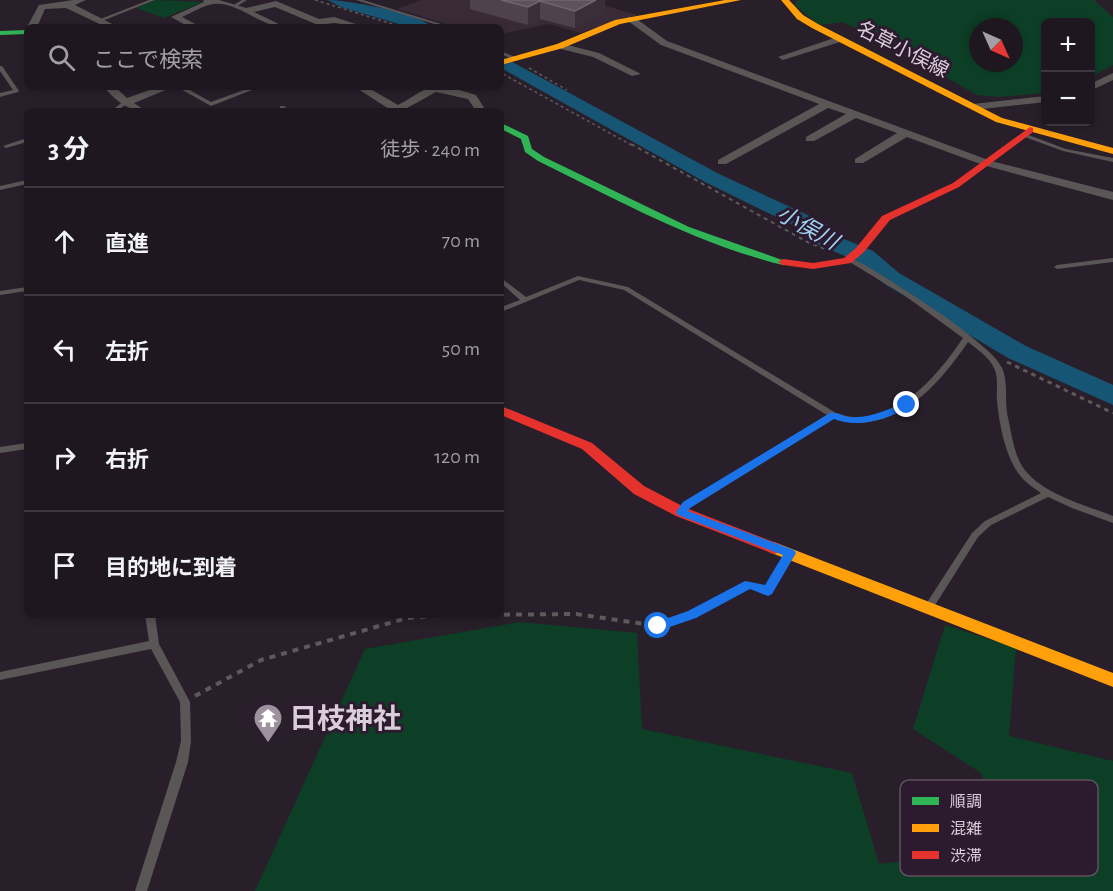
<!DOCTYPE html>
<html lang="ja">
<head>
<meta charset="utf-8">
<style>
  :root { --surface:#1e1720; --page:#2b242d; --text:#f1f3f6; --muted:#a19fa5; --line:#3c363e }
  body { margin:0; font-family:"Alegreya Sans","Noto Sans JP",sans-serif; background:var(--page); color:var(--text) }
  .controls { position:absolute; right:18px; top:18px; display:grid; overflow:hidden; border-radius:9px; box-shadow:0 3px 9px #0003 }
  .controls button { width:54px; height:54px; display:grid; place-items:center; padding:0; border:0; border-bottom:2px solid var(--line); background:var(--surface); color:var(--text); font:30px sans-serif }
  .compass { position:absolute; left:969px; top:18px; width:54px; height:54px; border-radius:50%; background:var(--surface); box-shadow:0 3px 9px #0003; rotate:135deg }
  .stop { position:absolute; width:18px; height:18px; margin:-14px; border:4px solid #1a73e8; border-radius:50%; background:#fff }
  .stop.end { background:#1a73e8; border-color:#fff; box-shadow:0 2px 6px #0008 }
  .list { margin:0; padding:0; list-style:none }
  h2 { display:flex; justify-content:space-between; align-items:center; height:78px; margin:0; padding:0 24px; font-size:26px }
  h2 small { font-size:20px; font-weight:400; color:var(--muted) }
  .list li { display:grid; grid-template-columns:39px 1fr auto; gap:18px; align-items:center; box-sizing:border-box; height:108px; padding:0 24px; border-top:2px solid var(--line) }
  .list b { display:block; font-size:22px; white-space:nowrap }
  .list em { font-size:20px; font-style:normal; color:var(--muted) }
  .icon { flex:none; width:33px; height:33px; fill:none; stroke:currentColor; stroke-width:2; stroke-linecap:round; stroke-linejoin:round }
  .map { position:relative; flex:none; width:1113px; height:891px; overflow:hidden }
  .search { position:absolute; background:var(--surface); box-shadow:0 3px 9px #0003; left:24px; top:24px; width:480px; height:66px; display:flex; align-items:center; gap:15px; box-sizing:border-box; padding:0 21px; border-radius:9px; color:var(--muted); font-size:22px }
  .panel { position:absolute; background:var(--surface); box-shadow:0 3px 9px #0003; left:24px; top:108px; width:480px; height:510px; border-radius:9px }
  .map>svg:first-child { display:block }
</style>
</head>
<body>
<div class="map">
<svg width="1113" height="891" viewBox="0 0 1113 891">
  <rect width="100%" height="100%" fill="#281f2a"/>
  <polygon fill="#382a36" points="421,0 586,0 637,15 580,33 549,24 501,34 501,27 456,27 397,9"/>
  <g fill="#0d3f26" fill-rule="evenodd">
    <polygon points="156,0 203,2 164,18 136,8"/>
    <path d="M797 0H1094L1113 17V65L1091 77 1090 22H1046L1045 93 999 97 977 95 942 75 945 73 936 67 928 68 869 30 861 31 843 22 819 25 794 5ZM978 27H1014V63H978Z"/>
    <polygon points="520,622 637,633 642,729 852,773 879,864 1012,846 981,773 913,729 945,625 1016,648 1009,736 1113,761 1113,891 255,891 365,649"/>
  </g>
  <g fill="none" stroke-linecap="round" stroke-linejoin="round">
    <g fill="#175575" fill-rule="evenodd">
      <path d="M328 0C346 0 420 13 431 27H409L341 7Z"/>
      <polygon points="501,56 719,174 827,224 832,234 873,251 899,273 1026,346 1113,385 1113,405 1008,358 883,283 857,261 814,243 809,233 705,182 501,68"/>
    </g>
    <g stroke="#5e595a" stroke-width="1.5" stroke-dasharray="3 3" stroke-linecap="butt">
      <polyline points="315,0 402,27"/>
      <polyline points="529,68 567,90"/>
      <polyline points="503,74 633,146"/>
    </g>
    <polyline stroke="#5e595a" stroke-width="2" stroke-dasharray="4 4" stroke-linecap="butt" points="631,144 811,244 829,250"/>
    <g stroke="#5e595a" stroke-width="3" stroke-dasharray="4.5 4.5" stroke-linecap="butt">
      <polyline points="1007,362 1113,413"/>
      <polyline points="776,577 780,570"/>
    </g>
    <g stroke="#5e595a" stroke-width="4" stroke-dasharray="6 6" stroke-linecap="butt">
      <polyline points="468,615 576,614 658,626 692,615 749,585 768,591 777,576"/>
      <polyline points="195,696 261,660 407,618 448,615"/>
    </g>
    <g fill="#5a5656" fill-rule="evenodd">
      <polygon points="149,0 155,0 102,21 98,20"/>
      <polygon points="242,0 247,0 236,7 232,6"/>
      <polygon points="356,0 363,0 451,27 444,27"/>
      <polygon points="501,51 517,58 517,59 513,60 501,54"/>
      <polygon points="0,66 2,66 19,91 18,92 0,97 0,93 13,90 0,71"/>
      <polygon points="177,87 184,87 211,102 252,87 260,87 211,106"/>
      <polygon points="124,101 129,102 117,111 111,111"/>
      <polygon points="280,106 284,106 290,111 284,111 280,108"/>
      <polygon points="1022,134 1026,134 1066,149 1113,158 1113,162 1063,151 1022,136"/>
      <polygon points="27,138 27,142 6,148 3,146"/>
      <polygon points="27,180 27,184 0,190 0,186"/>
      <path d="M850 258C865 264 880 274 894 283 923 302 954 321 980 344 988 351 997 358 1002 368 1008 380 1005 399 1007 413 1011 430 1013 451 1022 466 1039 493 1085 505 1113 516V523L1072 508 1048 497 991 525 978 537 932 610 929 611 926 610 924 607 926 604 972 533 985 521 1041 493C1035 489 1028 484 1023 479 1006 461 999 424 997 400 996 390 999 378 994 368 989 357 977 349 968 342 942 380 907 422 857 423 849 423 841 420 834 418L689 507C686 512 685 515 679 513L678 511 683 503 827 415 624 290 579 280 501 312V307L520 300 501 283V278L526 297 578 276 628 287 836 413C841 414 848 417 854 417 901 421 940 372 963 338L904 295 848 261 847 260Z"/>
      <polygon points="1113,258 1113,262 1057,269 1054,267 1057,265"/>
      <polygon points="27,287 27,291 0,295 0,291"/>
      <polygon points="27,443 27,449 0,453 0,447"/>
      <polygon points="145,615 155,615 159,644 190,702 191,741 188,762 147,891 135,891 176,762 181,741 180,702 151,649 0,680 0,672 149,641"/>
    </g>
    <g fill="#5a5656" fill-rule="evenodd">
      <polygon points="73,0 86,0 75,5 118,27 106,27 66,8 45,9 37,27 27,27 39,5"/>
      <path d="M203 0H219L246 8 276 1 319 19 334 17 365 27 334 23 318 25 275 7 254 12 285 27C260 27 238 1 213 4 204 5 191 13 182 17L201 27H189L171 17 204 2Z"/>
      <polygon points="628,17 634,17 667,41 991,161 1113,192 1113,200 983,165 907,137 863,163 855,163 855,159 897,133 856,118 814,141 806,141 806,137 846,114 828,108 726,164 718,164 718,160 819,104 661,45 628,21"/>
      <polygon points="840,36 845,39 843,41 783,60 778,57"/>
      <polygon points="560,43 599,53 641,74 632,76 593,57 557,48 555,46"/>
      <polygon points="1113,73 1113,80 1090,91 1090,84"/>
      <path d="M104 87H115L127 98 158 87H173L134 103 146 111C128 111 116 101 104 87Z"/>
      <path d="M355 87H367L398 105C408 100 417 93 428 88 440 82 463 92 476 95L486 111H476L468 99 436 92 407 108 410 111H388L389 109Z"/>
      <polygon points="1046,96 1046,102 973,110 968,107 973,104"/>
    </g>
    <g fill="#30b455" fill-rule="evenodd">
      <polygon points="27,30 27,34 0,35 0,31"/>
      <path d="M501 123 528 136 532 149 544 157 689 227 788 262 783 265C696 244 618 200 538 161L525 152 521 139 501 129Z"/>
    </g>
    <g fill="#ff9f0a" fill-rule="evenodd">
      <polygon points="725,0 741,0 620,24 563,48 501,65 501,60 557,44 615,20"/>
      <polygon points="781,0 789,0 803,15 818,24 1002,118 1113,148 1113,154 996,122 812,28 797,19"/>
      <polygon points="774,542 1113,673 1113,687 769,552 767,548 769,544"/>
    </g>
    <g fill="#e5322d" fill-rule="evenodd">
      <polygon points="1030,127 1033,128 1033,132 959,187 890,220 864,252 851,263 813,269 783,265 778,262 783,259 813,263 844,258 856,248 882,216 953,183"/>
      <polygon points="501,406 592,443 644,486 686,508 779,544 781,548 779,552 774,554 676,516 634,494 582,449 501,415"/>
    </g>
  </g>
  <polygon fill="#4f424f" points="470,0 605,0 604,13 575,28 540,19 528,25 470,9"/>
  <g fill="#392e3a">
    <polygon points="596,0 605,0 604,13 575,28 575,11"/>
    <polygon points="540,1 540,19 528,25 528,7"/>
  </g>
  <polygon fill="#5e525e" stroke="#726571" stroke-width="1.5" points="501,0 596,0 575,11 540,1 528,7"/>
  <path fill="#1a73e8" d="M907 402 910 403V407C887 419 859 429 834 419L690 508 688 511 794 550 796 553 772 594 768 596 750 589 696 618 658 631 654 629V623L688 611 745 581 765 585 783 555 678 515 676 512 683 502 830 413C837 412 842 416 849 417 871 419 887 409 907 402Z"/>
  <defs>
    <g id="temple-pin" transform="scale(1.5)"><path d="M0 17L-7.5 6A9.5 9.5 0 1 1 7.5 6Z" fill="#9c919d" stroke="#2c1b2e"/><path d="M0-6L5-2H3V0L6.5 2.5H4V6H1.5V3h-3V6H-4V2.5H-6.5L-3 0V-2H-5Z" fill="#fff"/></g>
  </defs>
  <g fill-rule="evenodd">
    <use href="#temple-pin" x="268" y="718"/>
  </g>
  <g text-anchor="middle" stroke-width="6" stroke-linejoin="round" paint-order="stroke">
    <g font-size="20" fill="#dacedb" stroke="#2c1b2e">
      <text transform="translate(903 49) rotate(27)" y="7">名草小俣線</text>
    </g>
    <g font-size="22" font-style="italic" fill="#9fd3f3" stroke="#2c1b2e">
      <text transform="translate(808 227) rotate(29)" y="8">小俣川</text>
    </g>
    <g font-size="28" font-weight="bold" fill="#dacedb" stroke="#2c1b2e" text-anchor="start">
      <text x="289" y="728">日枝神社</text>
    </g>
  </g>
  <rect x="900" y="780" width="198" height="96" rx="9" fill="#2c1b2e" stroke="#605162" stroke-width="1.5"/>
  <rect x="912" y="797" width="27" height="8" fill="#30b455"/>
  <rect x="912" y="824" width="27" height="8" fill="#ff9f0a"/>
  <rect x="912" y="851" width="27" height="8" fill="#e5322d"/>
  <g font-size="16" fill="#dacedb">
    <text x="950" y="807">順調</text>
    <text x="950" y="834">混雑</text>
    <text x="950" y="861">渋滞</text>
  </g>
</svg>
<div class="controls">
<button>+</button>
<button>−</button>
</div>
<svg class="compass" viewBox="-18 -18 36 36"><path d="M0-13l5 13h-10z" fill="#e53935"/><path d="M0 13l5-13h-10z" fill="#a19fa5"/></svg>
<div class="stop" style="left:658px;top:626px"></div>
<div class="stop end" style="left:907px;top:405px"></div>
<div class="search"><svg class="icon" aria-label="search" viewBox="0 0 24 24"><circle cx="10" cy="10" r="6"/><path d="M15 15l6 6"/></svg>ここで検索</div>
<section class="panel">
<h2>3 分<small>徒歩 · 240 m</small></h2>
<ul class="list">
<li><svg class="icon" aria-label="ahead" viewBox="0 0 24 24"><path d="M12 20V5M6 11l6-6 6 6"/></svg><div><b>直進</b></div><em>70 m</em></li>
<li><svg class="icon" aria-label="left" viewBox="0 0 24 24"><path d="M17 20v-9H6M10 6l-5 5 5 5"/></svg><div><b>左折</b></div><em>50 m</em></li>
<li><svg class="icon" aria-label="right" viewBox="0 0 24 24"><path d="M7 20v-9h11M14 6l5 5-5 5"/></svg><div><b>右折</b></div><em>120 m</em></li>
<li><svg class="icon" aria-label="arrive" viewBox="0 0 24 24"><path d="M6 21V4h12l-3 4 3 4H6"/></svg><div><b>目的地に到着</b></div></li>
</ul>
</section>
</div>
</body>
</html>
